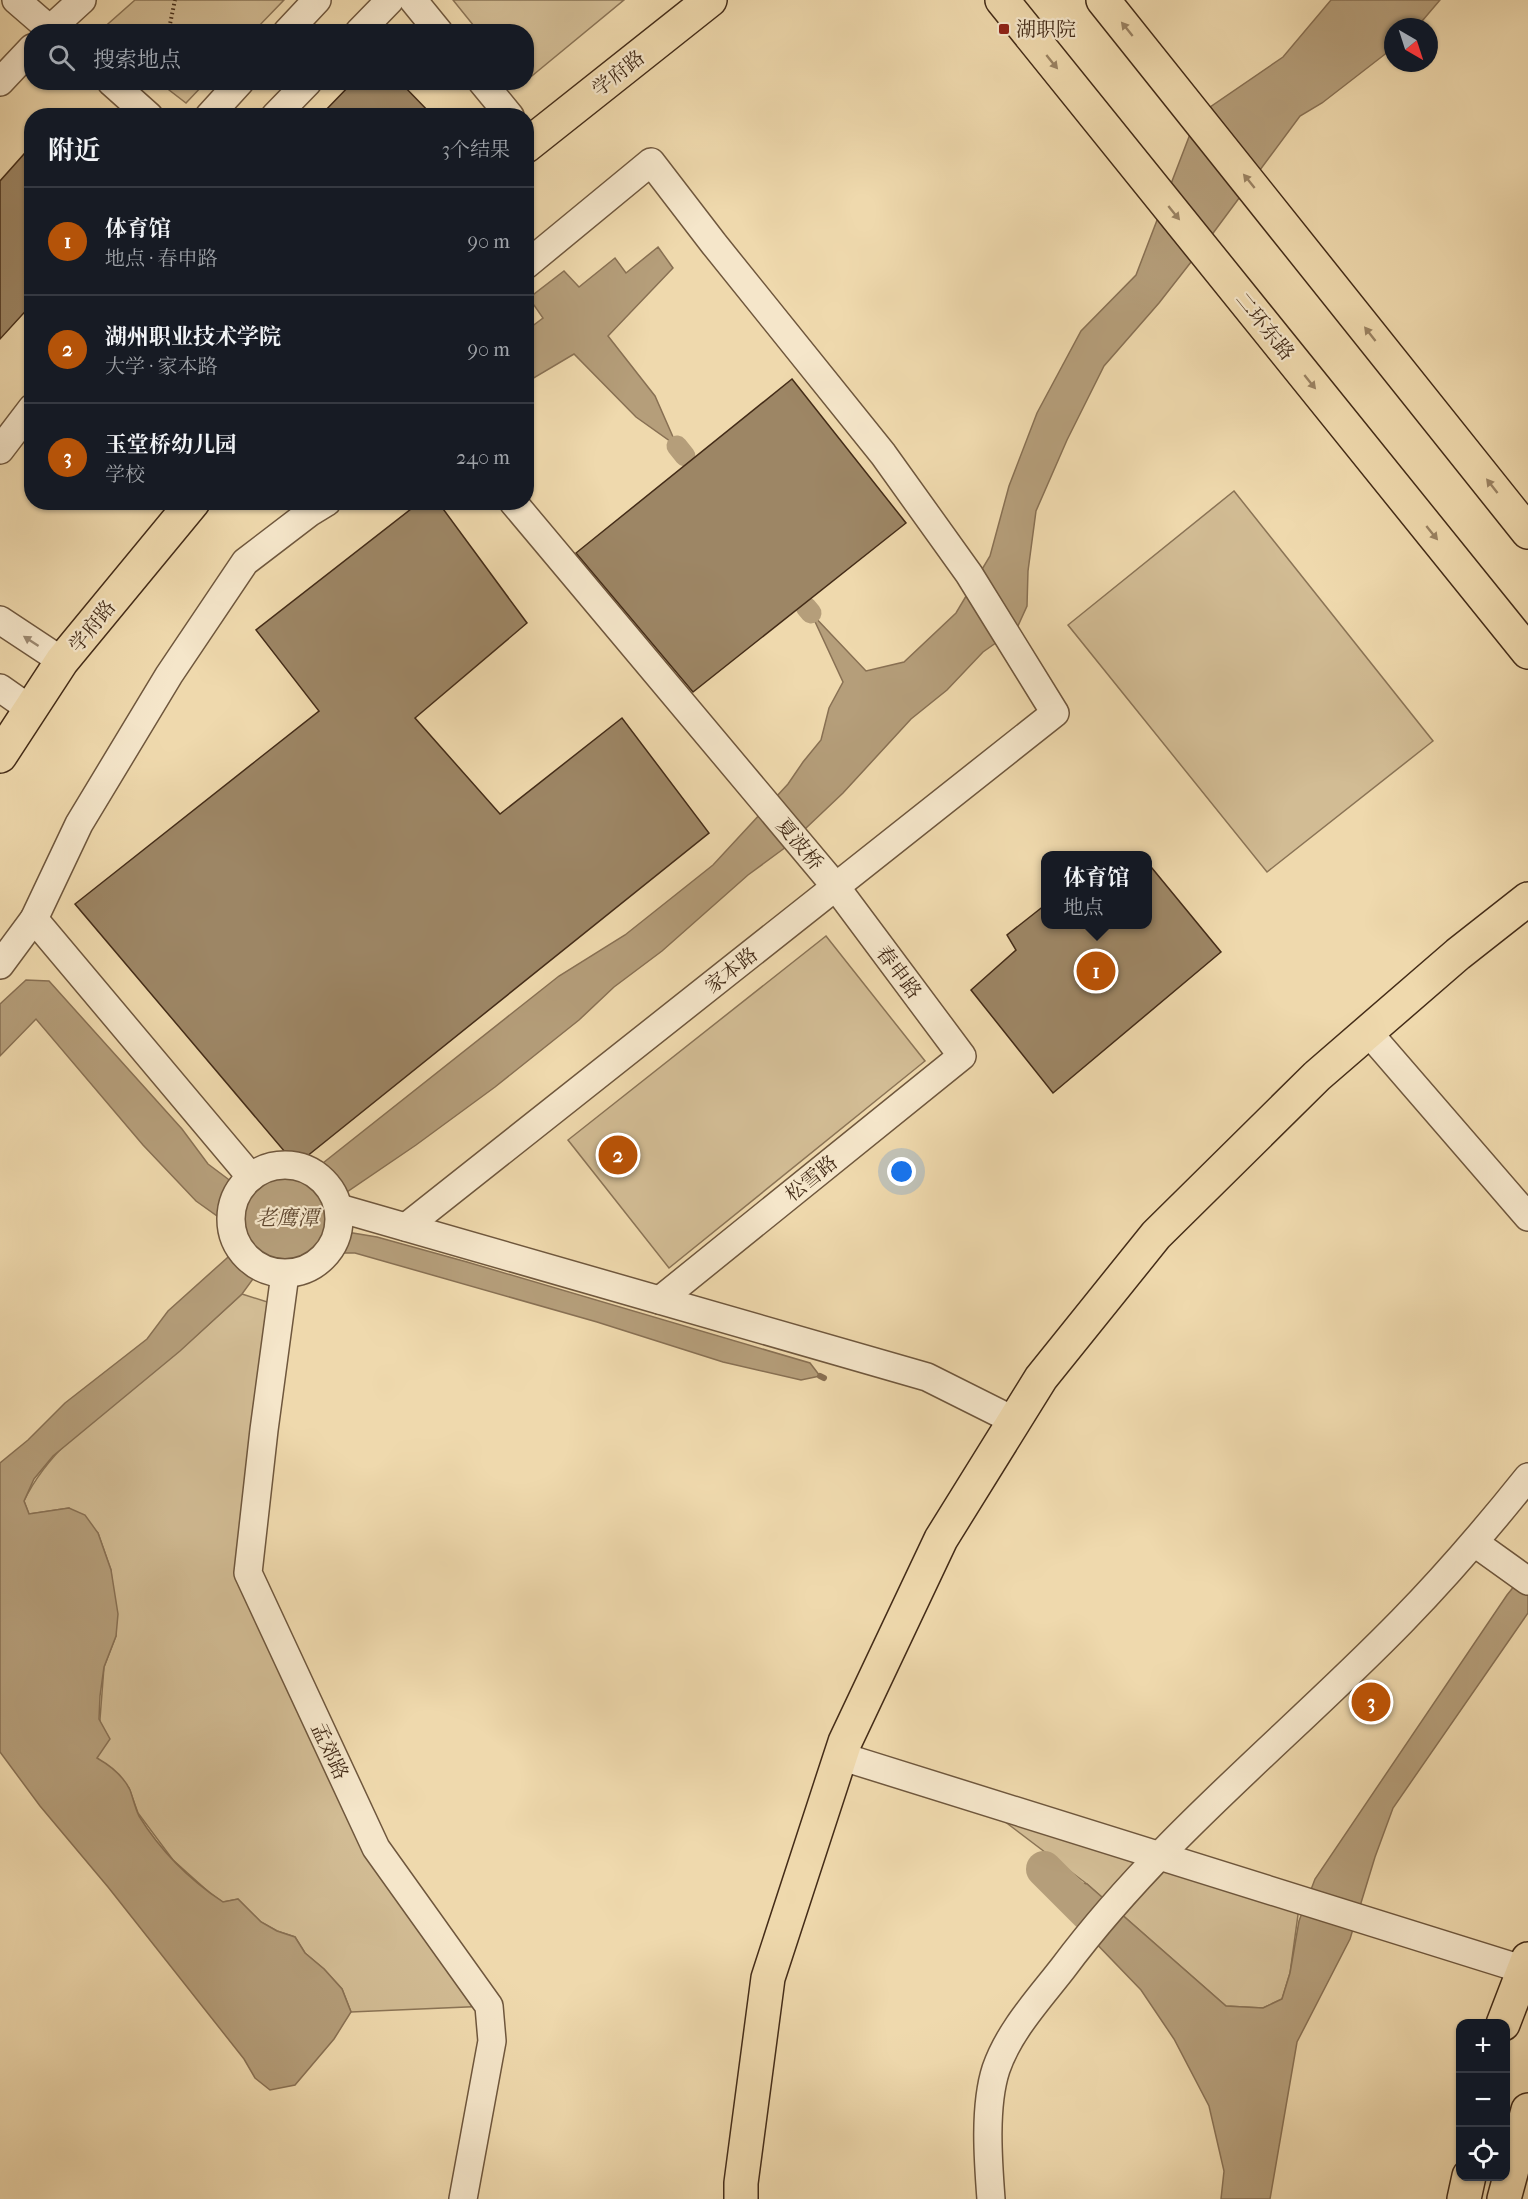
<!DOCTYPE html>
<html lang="zh">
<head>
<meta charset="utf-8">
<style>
  :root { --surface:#171b24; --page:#20242c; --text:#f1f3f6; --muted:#9ea1a6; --line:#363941; --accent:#b45309 }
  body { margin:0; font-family:"IM FELL French Canon","Noto Serif SC",serif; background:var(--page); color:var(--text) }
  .controls { position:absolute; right:18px; bottom:18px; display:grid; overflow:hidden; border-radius:12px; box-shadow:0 2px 4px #0004 }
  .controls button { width:54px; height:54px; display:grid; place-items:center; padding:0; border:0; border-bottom:2px solid var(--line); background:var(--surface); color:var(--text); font:30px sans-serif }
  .compass { position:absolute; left:1384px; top:18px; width:54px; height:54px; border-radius:50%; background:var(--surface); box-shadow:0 2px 4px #0004; rotate:141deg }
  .you { position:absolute; left:902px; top:1172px; width:21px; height:21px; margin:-15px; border:4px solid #fff; border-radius:50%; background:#1a73e8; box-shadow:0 0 0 9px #1a73e833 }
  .badge { display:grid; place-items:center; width:39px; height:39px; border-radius:50%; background:var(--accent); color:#fff; font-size:20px; font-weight:700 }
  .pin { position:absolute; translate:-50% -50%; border:3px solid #fff; box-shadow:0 2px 6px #0006 }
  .popup { position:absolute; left:1041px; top:851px; width:111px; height:78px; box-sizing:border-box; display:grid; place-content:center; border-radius:12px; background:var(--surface); filter:drop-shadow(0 2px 4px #0005); font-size:20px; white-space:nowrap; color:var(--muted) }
  .popup b { font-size:22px; color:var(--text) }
  .popup::after { content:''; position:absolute; left:50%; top:100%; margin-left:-12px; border:12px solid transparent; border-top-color:var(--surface) }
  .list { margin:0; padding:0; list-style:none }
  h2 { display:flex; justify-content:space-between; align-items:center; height:78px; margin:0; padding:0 24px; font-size:26px }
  h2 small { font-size:20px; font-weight:400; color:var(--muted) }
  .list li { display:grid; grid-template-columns:39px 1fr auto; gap:18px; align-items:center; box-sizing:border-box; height:108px; padding:0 24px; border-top:2px solid var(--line) }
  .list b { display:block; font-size:22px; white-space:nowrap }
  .list p { margin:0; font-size:20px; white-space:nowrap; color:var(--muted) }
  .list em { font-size:20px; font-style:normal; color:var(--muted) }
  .icon { flex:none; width:33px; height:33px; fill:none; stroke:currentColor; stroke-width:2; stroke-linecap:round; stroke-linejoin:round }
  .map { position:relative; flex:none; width:1528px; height:2199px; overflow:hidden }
  .search { position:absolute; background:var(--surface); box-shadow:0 2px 4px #0004; left:24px; top:24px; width:510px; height:66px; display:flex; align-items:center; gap:15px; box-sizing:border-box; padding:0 21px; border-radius:24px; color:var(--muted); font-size:22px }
  .panel { position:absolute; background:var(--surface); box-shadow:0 2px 4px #0004; left:24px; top:108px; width:510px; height:402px; border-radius:24px }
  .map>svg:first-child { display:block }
</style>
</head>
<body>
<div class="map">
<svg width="1528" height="2199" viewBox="0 0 1528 2199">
  <rect width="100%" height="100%" fill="#efd9ad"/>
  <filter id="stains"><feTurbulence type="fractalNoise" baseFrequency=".00333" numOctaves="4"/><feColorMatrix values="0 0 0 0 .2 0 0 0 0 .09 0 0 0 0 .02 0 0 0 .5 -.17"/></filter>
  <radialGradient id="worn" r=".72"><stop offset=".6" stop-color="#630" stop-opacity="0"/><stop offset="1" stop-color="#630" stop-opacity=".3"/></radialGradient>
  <g fill="#d2bc94" stroke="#8b7456" stroke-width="1.5">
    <polygon points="135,0 284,0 254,31 100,31"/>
    <polygon points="453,0 624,0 527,80 526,32 478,31"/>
    <polygon points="160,83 205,82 205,83 186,103"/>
    <polygon points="1234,491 1433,741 1267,872 1068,625"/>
    <polygon points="826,936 925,1061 669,1268 568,1140"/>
    <path d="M242 1294 280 1306 248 1573 344 1780 489 2006 351 2012 342 1989 324 1969 305 1953 295 1937 277 1931 261 1922 238 1899 223 1902 211 1894 173 1860 138 1813 129 1788 97 1758 104 1667 116 1636 111 1570 98 1533 69 1508 29 1514 24 1501C52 1442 114 1404 163 1364 190 1342 216 1318 242 1294Z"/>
    <polygon points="1004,1821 1300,1900 1290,1973 1282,1999 1263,2008 1226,2006 1087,1884"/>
  </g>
  <g fill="#b59e7a" stroke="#887053" stroke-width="1.5">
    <path d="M1331 0H1440L1417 27H1393V48L1322 103 1300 116 1202 248 1159 303 1104 366 1067 440 1036 511 1028 571 1027 606 1017 628 983 652 947 690 911 719 843 793 786 847 748 875 662 951 614 987 579 1020 495 1087 416 1145 328 1205 329 1222 347 1232 377 1237 467 1262 810 1363 820 1376 801 1380 723 1362 597 1322 355 1253H311L290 1260 269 1257 242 1294 180 1351 53 1456 34 1479 24 1501 29 1514 69 1508 85 1515 98 1533 111 1570 118 1614 116 1636 104 1667 100 1696 99 1719 110 1739 97 1758C111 1766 123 1775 130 1790 133 1798 135 1808 139 1816 160 1850 190 1880 223 1902L238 1899 261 1922 277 1931 295 1937 305 1953 324 1969 342 1989 351 2012 334 2039 295 2085 270 2090 255 2078 244 2059 108 1887 40 1806 0 1752V1463L28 1440 65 1403 147 1339 168 1311 227 1258 248 1235 244 1226 220 1218 196 1201 143 1145 36 1019 0 1056V1004L26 980 49 981 182 1129 208 1164 228 1179 248 1198C270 1177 272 1173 304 1178L559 976 625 935 713 865 788 784 803 762 821 740 829 708 843 682 811 613 866 671 904 662 956 613 990 556 1009 486 1037 413 1081 331 1136 275 1197 116 1283 57Z"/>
    <polygon points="658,247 673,268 608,336 655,396 677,446 636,417 574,354 527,382 527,330 543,318 529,298 564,271 579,287 615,258 626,273"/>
    <polygon points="1528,1569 1528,1613 1393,1808 1375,1857 1350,1939 1297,2042 1270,2199 1221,2199 1224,2171 1209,2106 1174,2039 1141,1990 1063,1909 1054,1879 1087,1884 1226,2006 1263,2008 1282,1999 1290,1973 1299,1921 1315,1879 1507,1595"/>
  </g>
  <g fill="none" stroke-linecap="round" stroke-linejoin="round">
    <polyline stroke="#887053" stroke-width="6" points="820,1376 824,1378"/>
    <g stroke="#b59e7a" stroke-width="21">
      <polyline points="677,446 685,456"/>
      <polyline points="806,607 811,613"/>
    </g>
    <polyline stroke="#b59e7a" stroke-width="36" points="1044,1869 1088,1913"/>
  </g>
  <g fill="#9d8665" stroke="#442c18" stroke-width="1.5">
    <polygon points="353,82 400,82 433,116 320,116"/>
    <polygon points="32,145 32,304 0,339 0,181"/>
    <polygon points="792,379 906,523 693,692 576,553"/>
    <polygon points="420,502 438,502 527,623 415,718 500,814 622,718 709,833 296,1165 75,904 319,711 256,630"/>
    <polygon points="1147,862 1221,952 1053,1093 971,990 1016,950 1007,935 1045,905 1045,924 1147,924"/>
  </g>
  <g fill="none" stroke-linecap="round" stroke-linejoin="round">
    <g stroke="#6f573d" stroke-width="30">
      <g id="minor">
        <polyline points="16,0 53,32"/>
        <polyline points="413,0 439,32"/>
        <polyline points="47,32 82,0"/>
        <polyline points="287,32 317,0"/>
        <polyline points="359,32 390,0"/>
        <polyline points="0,82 32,48"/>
        <polyline points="111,82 149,116"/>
        <polyline points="482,82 510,116"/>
        <polyline points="209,116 240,82"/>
        <polyline points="275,116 308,82"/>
        <polyline points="0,450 32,408"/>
        <polyline points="513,502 836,887 962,1056 660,1300"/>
        <polyline points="0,620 62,661"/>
        <polyline points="0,688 30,709"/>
        <polyline points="34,919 251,1177"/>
        <polyline points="0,965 34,919 79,824 169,675 245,562 309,513 327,502"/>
        <polyline points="1368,1032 1528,1217"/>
        <circle cx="285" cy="1219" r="54"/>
        <polyline points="339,1208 927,1377 1015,1421"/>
        <polyline points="406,1227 1055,713 969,574 883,454 714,244 651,162 526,265"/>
        <polyline points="285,1274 264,1430 248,1573 376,1848 489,2006 492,2041 463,2199"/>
        <polyline points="1475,1543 1528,1581"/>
        <polyline points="840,1756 1528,1971"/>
        <path d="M991 2199C988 2160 984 2106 996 2069 1009 2031 1039 1999 1063 1968 1160 1838 1289 1737 1402 1621 1447 1575 1488 1527 1528 1477"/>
      </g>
    </g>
    <g stroke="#442c18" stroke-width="36">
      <g id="major">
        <polyline points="1002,0 1528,652"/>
        <polyline points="1103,0 1528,532"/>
        <polyline points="526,146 710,0"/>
        <polyline points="0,756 62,661 193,502"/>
        <polyline points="1503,2024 1528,1959"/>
        <polyline points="741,2199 741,2183 768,1978 845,1742 941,1539 1041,1378 1156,1235 1317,1076 1458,954 1528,899"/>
        <polyline points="1464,2199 1469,2176"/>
        <polyline points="1504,2199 1528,2110"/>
      </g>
    </g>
    <polyline stroke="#442c18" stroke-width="4" stroke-dasharray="1.5 3" stroke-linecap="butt" points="170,32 170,24 175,0"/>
    <use href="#minor" stroke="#f5e6ca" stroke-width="27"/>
    <use href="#major" stroke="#efd9ad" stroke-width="33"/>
  </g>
  <defs><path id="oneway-solid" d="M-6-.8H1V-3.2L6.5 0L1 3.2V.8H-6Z" transform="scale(1.5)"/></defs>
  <g fill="#9a8262">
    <use href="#oneway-solid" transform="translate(1127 29) rotate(-129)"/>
    <use href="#oneway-solid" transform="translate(1052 62) rotate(51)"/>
    <use href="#oneway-solid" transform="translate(1249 181) rotate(-129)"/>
    <use href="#oneway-solid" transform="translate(1174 213) rotate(51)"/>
    <use href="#oneway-solid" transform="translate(1370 334) rotate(-128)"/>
    <use href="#oneway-solid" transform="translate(1310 382) rotate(51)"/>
    <use href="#oneway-solid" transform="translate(1492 486) rotate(-128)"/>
    <use href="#oneway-solid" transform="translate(1432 533) rotate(51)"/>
  </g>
  <use fill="#9c8971" href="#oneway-solid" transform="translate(31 641) rotate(-147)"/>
  <rect fill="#8f2418" stroke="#f5e6ca" stroke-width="2" x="998" y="23" width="12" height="12" rx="3"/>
  <g text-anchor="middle" stroke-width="4.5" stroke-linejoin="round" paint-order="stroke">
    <g font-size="20" fill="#442c18" stroke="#f5e6ca" text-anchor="start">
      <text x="1016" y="36">湖职院</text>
    </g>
    <g font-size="20" fill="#442c18" stroke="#f5e6ca">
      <text transform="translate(618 73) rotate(-38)" y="7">学府路</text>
      <text transform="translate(1265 326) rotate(51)" y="7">二环东路</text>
      <text transform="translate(92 626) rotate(-51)" y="7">学府路</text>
      <text transform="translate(800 844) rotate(50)" y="7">夏波桥</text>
      <text transform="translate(731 970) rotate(-38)" y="7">家本路</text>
      <text transform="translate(899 972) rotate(53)" y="7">春申路</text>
      <text transform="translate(811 1178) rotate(-39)" y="7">松雪路</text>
      <text transform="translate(330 1751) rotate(65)" y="7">孟郊路</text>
    </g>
    <g font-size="21" font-style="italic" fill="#604830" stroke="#f5e6ca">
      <text x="287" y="1225">老鹰潭</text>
    </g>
  </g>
  <rect width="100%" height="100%" filter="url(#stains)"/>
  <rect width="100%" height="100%" fill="url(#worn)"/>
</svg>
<div class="controls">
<button>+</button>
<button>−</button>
<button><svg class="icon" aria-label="locate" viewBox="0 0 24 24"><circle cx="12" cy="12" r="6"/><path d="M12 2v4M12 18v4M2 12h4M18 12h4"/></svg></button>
</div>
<svg class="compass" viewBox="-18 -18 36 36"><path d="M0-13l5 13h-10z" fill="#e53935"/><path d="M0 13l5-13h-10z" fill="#9ea1a6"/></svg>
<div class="you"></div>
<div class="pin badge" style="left:1096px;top:971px">1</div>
<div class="popup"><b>体育馆</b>地点</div>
<div class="pin badge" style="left:618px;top:1155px">2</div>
<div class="pin badge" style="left:1371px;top:1702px">3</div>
<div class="search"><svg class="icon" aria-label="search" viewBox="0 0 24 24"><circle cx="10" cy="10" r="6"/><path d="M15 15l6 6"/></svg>搜索地点</div>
<section class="panel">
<h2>附近<small>3个结果</small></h2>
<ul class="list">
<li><span class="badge">1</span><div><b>体育馆</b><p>地点 · 春申路</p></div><em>90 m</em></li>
<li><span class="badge">2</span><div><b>湖州职业技术学院</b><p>大学 · 家本路</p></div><em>90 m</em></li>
<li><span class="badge">3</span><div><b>玉堂桥幼儿园</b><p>学校</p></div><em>240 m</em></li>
</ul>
</section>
</div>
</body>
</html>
